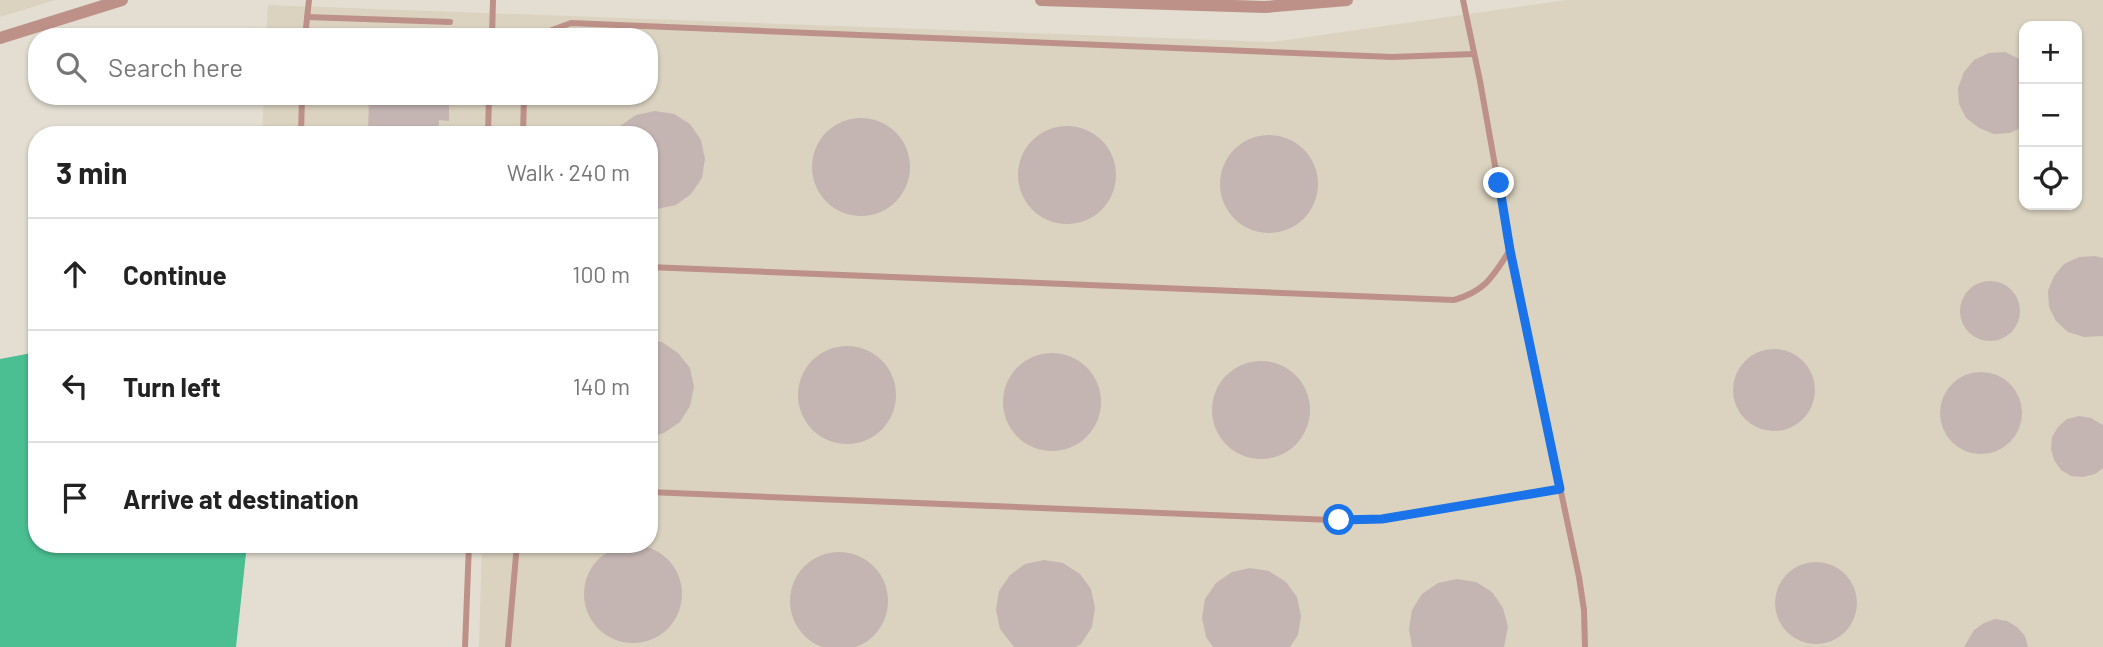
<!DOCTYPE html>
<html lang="en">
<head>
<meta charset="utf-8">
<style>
  :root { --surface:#fff; --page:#f6f6f6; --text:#222; --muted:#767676; --line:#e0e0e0 }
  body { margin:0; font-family:Barlow,sans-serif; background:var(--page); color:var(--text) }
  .controls { position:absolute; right:21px; top:21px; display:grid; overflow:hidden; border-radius:14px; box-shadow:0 2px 5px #0004 }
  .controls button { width:63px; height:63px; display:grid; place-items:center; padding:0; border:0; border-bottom:2px solid var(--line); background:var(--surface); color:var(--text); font:35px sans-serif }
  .stop { position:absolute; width:21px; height:21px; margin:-16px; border:5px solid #1a73e8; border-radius:50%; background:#fff }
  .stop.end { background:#1a73e8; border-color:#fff; box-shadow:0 2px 7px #0008 }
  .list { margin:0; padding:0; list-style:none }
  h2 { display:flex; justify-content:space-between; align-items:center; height:91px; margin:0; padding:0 28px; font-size:30px }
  h2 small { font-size:23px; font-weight:400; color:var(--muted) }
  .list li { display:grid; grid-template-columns:46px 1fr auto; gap:21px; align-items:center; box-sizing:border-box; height:112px; padding:0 28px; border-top:2px solid var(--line) }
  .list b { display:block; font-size:26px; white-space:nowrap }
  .list em { font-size:23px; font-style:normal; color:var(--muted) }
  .icon { flex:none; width:38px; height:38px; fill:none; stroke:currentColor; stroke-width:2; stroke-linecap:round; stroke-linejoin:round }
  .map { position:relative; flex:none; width:2103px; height:647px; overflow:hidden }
  .search { position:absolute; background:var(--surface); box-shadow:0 2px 5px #0004; left:28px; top:28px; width:630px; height:77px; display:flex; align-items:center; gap:18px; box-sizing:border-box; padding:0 24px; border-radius:28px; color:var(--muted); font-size:26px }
  .panel { position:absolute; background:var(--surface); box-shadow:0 2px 5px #0004; left:28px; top:126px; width:630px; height:427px; border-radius:28px }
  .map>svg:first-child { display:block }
</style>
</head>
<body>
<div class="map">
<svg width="2103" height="647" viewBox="0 0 2103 647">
  <rect width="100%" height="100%" fill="#e3ded1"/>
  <g fill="#dbd3c0" fill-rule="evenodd">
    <polygon points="0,0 55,0 0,17"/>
    <path d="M1566 0H2103V647H479L482 544H649V135H262L264 96H649V37H266L268 5 1273 42ZM2024 26H2077V205H2024Z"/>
  </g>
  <polygon fill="#4bbe92" points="37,352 37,544 247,544 236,647 0,647 0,359"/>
  <g fill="#c4b5b2">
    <polygon points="2005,52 2024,61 2024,126 2010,133 1994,134 1979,128 1966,118 1959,104 1958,88 1964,72 1974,60 1989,53"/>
    <polygon points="369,96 440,96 439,103 449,103 449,121 439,120 438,135 368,135"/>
    <polygon points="655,111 674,114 690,124 701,140 705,159 702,178 691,194 676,205 657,209 649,208 649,135 607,135 636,115"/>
    <circle cx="861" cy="167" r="49"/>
    <circle cx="1067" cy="175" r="49"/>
    <circle cx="1269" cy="184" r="49"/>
    <polygon points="2095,256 2103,258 2103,336 2084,337 2068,332 2056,321 2049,307 2048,291 2054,276 2064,264 2079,257"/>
    <circle cx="1990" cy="311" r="30"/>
    <polygon points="649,340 662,342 678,353 690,368 694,387 690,406 680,422 664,433 649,437"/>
    <circle cx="847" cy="395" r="49"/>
    <circle cx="1774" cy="390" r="41"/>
    <circle cx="1052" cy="402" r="49"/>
    <circle cx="1261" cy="410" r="49"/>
    <circle cx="1981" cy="413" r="41"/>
    <polygon points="2079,416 2091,418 2103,425 2103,468 2095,474 2083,477 2071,476 2061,470 2054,460 2051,449 2052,437 2058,427 2067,419"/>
    <circle cx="633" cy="594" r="49"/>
    <circle cx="839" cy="601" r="49"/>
    <polygon points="1044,560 1063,563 1080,574 1091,589 1095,608 1092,627 1081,644 1076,647 1014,647 1000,629 996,610 999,591 1010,575 1025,564"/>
    <circle cx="1816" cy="603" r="41"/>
    <polygon points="1250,568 1269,571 1286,582 1297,597 1301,616 1298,635 1290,647 1213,647 1206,637 1202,618 1205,599 1216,583 1232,572"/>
    <polygon points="1457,579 1476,582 1492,592 1503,608 1508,627 1504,647 1412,647 1409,629 1412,610 1422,594 1438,583"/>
    <polygon points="1995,619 2007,621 2017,627 2025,636 2028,647 1964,647 1974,630 1984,623"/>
  </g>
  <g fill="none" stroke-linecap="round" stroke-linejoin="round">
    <g stroke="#bd9188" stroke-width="6">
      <polyline points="1463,0 1480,81 1510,250 1579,577 1584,610 1585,647"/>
      <polyline points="307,17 450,22"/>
      <polyline points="305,37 309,0"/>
      <polyline points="492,37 493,0"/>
      <polyline points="546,37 552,30 571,23 1392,57 1474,54"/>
      <polyline points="301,135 302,96"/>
      <polyline points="488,135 489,96"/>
      <polyline points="523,135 524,96"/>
      <path d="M649 267 1454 300C1486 291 1493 276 1510 250"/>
      <polyline points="649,492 1357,521 1382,519 1560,489"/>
      <polyline points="465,647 469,544"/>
      <polyline points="508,647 517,544"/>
    </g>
    <g stroke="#bd9188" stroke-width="12">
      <polyline points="1041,0 1265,7 1347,0"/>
      <polyline points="0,38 122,0"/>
    </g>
  </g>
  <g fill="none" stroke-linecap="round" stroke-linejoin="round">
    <polyline stroke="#1a73e8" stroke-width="9" points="1339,520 1382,519 1560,489 1510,250 1499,183"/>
  </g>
</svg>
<div class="controls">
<button>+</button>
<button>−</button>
<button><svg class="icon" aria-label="locate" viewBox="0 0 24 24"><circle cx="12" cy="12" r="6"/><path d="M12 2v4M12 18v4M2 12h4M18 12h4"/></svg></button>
</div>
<div class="stop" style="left:1339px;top:520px"></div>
<div class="stop end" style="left:1499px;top:183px"></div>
<div class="search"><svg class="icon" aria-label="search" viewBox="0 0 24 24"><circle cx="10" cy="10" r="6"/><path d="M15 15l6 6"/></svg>Search here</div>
<section class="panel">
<h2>3 min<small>Walk · 240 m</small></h2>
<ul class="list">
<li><svg class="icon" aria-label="ahead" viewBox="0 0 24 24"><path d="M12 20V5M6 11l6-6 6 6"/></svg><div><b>Continue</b></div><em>100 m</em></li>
<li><svg class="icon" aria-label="left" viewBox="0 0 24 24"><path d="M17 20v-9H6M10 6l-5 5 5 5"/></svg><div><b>Turn left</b></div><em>140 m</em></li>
<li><svg class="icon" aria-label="arrive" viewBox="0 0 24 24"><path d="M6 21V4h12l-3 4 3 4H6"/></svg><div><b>Arrive at destination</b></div></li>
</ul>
</section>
</div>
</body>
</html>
